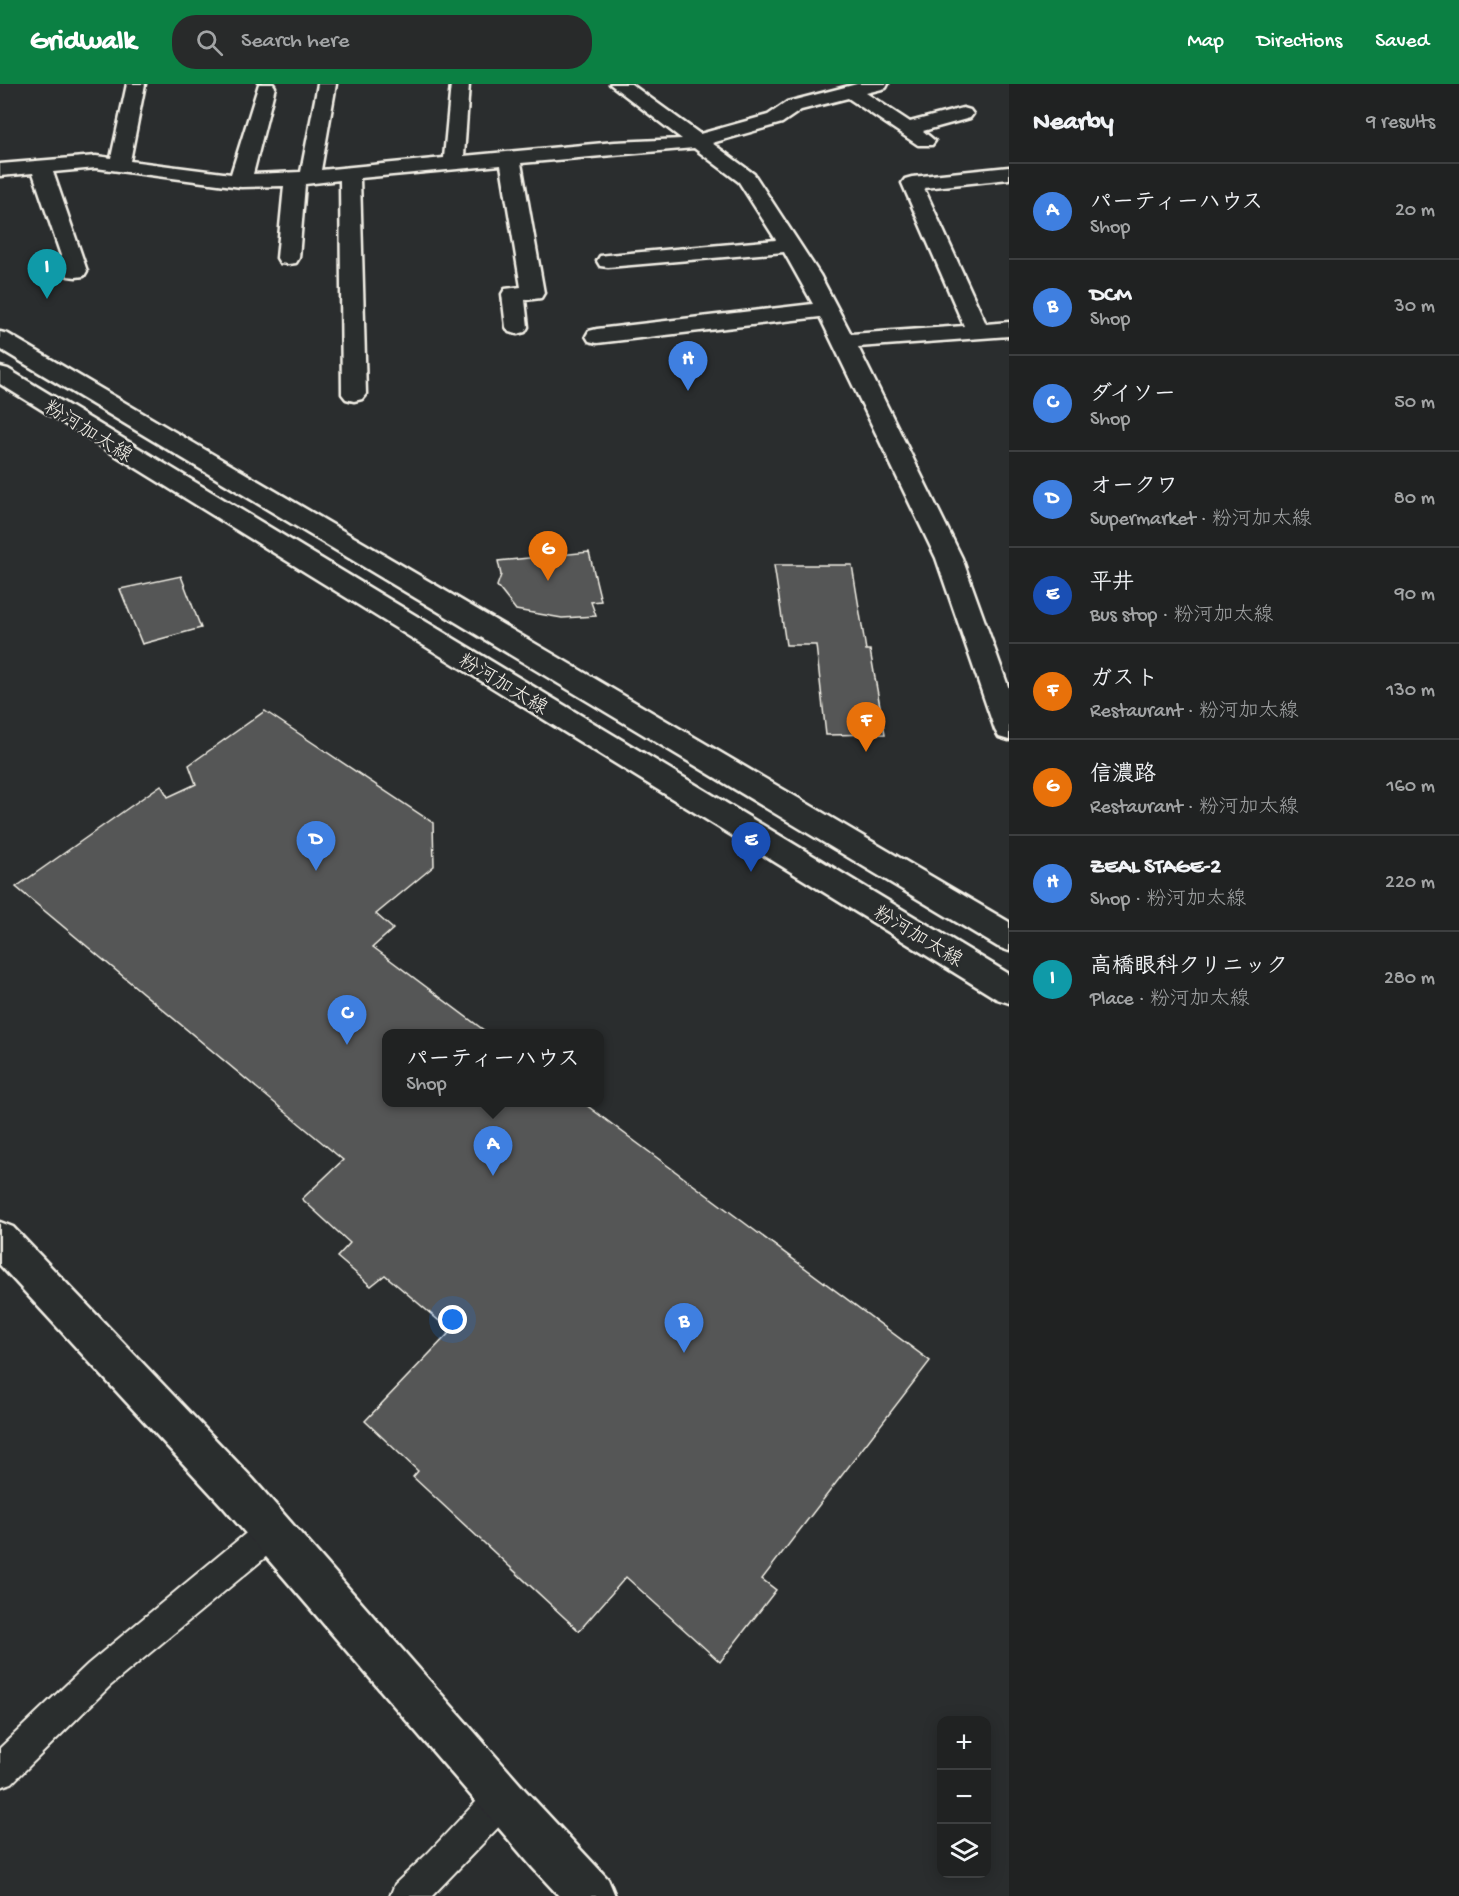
<!DOCTYPE html>
<html lang="en">
<head>
<meta charset="utf-8">
<style>
  :root { --surface:#202222; --page:#282a2a; --text:#f1f3f6; --muted:#a2a4a5; --line:#3d3f40; --accent:#0b8043 }
  body { margin:0; font-family:"Gochi Hand","Klee One",sans-serif; background:var(--page); color:var(--text) }
  .controls { position:absolute; right:18px; bottom:18px; display:grid; overflow:hidden; border-radius:12px; box-shadow:0 3px 15px #0003 }
  .controls button { width:54px; height:54px; display:grid; place-items:center; padding:0; border:0; border-bottom:2px solid var(--line); background:var(--surface); color:var(--text); font:30px sans-serif }
  .you { position:absolute; left:453px; top:1236px; width:21px; height:21px; margin:-15px; border:4px solid #fff; border-radius:50%; background:#1a73e8; box-shadow:0 0 0 9px #1a73e833 }
  .badge { display:grid; place-items:center; width:39px; height:39px; border-radius:50%; background:var(--accent); color:#fff; font-size:20px; font-weight:700 }
  .pin { position:absolute; translate:-50% -50px; filter:drop-shadow(0 2px 3px #0008) }
  .pin::after { content:''; position:absolute; top:32px; width:21px; height:18px; background:inherit; clip-path:polygon(0 0,100% 0,50% 100%) }
  .popup { position:absolute; left:382px; top:945px; width:222px; height:78px; box-sizing:border-box; display:grid; place-content:center; border-radius:12px; background:var(--surface); filter:drop-shadow(0 2px 4px #0005); font-size:20px; white-space:nowrap; color:var(--muted) }
  .popup b { font-size:22px; color:var(--text) }
  .popup::after { content:''; position:absolute; left:50%; top:100%; margin-left:-12px; border:12px solid transparent; border-top-color:var(--surface) }
  .list { margin:0; padding:0; list-style:none }
  h2 { display:flex; justify-content:space-between; align-items:center; height:78px; margin:0; padding:0 24px; font-size:26px }
  h2 small { font-size:20px; font-weight:400; color:var(--muted) }
  .list li { display:grid; grid-template-columns:39px 1fr auto; gap:18px; align-items:center; box-sizing:border-box; height:96px; padding:0 24px; border-top:2px solid var(--line) }
  .list b { display:block; font-size:22px; white-space:nowrap }
  .list p { margin:0; font-size:20px; white-space:nowrap; color:var(--muted) }
  .list em { font-size:20px; font-style:normal; color:var(--muted) }
  .icon { flex:none; width:33px; height:33px; fill:none; stroke:currentColor; stroke-width:2; stroke-linecap:round; stroke-linejoin:round }
  .map { position:relative; flex:none; width:1009px; height:1812px; overflow:hidden }
  header { display:flex; align-items:center; gap:36px; box-sizing:border-box; height:84px; padding:0 30px; background:var(--accent); color:#fff }
  header strong { font-size:28px }
  nav { display:flex; gap:33px; margin-inline-start:auto; font-size:21px }
  .search { width:420px; height:54px; background:var(--page); display:flex; align-items:center; gap:15px; box-sizing:border-box; padding:0 21px; border-radius:24px; color:var(--muted); font-size:22px }
  main { display:flex }
  aside { flex:1; background:var(--surface) }
  .map>svg:first-child { display:block }
</style>
</head>
<body>
<header>
<strong>Gridwalk</strong>
<div class="search"><svg class="icon" aria-label="search" viewBox="0 0 24 24"><circle cx="10" cy="10" r="6"/><path d="M15 15l6 6"/></svg>Search here</div>
<nav><a>Map</a><a>Directions</a><a>Saved</a></nav>
</header>
<main>
<div class="map">
<svg width="1009" height="1812" viewBox="0 0 1009 1812">
  <rect width="100%" height="100%" fill="#2a2d2e"/>
  <filter id="ink" filterUnits="userSpaceOnUse"><feTurbulence type="fractalNoise" baseFrequency=".0167" numOctaves="2"/><feDisplacementMap in="SourceGraphic" scale="12" xChannelSelector="R" yChannelSelector="G"/><feConvolveMatrix kernelMatrix="1 2 1 2 8 2 1 2 1" color-interpolation-filters="sRGB"/></filter>
  <g filter="url(#ink)">
    <g fill="#555756" stroke="#f4f1e8" stroke-width="1.5">
      <polygon points="589,468 601,517 591,518 596,532 562,534 516,526 497,502 501,491 498,477"/>
      <polygon points="774,481 852,481 866,566 870,566 885,650 826,651 816,561 786,561"/>
      <polygon points="181,492 201,544 142,560 120,505"/>
      <polygon points="265,627 433,739 434,782 376,830 393,845 373,863 489,950 387,950 387,1018 582,1018 930,1277 762,1495 776,1506 720,1578 626,1493 579,1547 413,1393 418,1387 365,1337 451,1247 385,1191 371,1202 337,1173 350,1159 302,1115 343,1076 16,803 161,701 168,713 196,700 189,681"/>
    </g>
    <g fill="none" stroke-linecap="round" stroke-linejoin="round">
      <g stroke="#f4f1e8" stroke-width="4">
        <g id="service">
          <polygon points="273,1432 284,1436 288,1447 284,1458 110,1602 12,1699 0,1703 0,1664 88,1580 262,1436"/>
          <polygon points="502,1698 514,1703 519,1715 514,1727 432,1812 390,1812 395,1800 428,1769 490,1703"/>
        </g>
      </g>
      <g stroke="#f4f1e8" stroke-width="5">
        <polygon id="minor" points="127,0 145,0 130,77 231,90 259,0 273,0 275,3 253,90 301,88 318,0 336,0 321,86 444,74 451,0 469,0 464,72 615,58 682,55 610,0 631,0 700,50 768,31 787,18 857,0 888,0 886,4 866,9 910,38 963,24 970,26 973,30 970,34 923,47 935,57 932,61 918,61 848,14 801,26 782,39 712,59 754,90 820,191 851,250 964,242 902,99 905,95 912,93 1009,83 1009,95 924,104 986,240 1009,238 1009,252 858,263 962,474 1009,605 1009,656 999,653 995,646 936,474 820,233 597,259 589,257 586,252 589,247 597,245 813,220 784,168 608,183 600,182 597,177 600,172 608,171 776,156 739,98 694,64 521,79 544,209 541,214 525,216 528,243 525,248 517,250 509,248 506,243 502,210 505,205 521,203 501,81 360,94 366,310 362,315 354,317 346,315 342,310 340,96 305,100 299,174 296,179 288,180 280,179 277,174 284,102 241,103 96,84 53,88 87,187 84,192 76,193 68,192 33,89 0,92 0,80 96,72 111,74"/>
      </g>
      <g stroke="#f4f1e8" stroke-width="5">
        <polygon id="tertiary" points="0,1138 13,1143 253,1395 525,1706 608,1795 615,1812 559,1812 533,1784 224,1424 0,1181"/>
      </g>
      <g stroke="#f4f1e8" stroke-width="5">
        <g id="primary">
          <polygon points="0,248 8,250 1009,838 1009,867 998,863 0,265"/>
          <polygon points="0,283 8,285 1009,890 1009,919 997,915 0,300"/>
        </g>
      </g>
      <use href="#service" fill="#2a2d2e" fill-rule="evenodd"/>
      <use href="#minor" fill="#2a2d2e" fill-rule="evenodd"/>
      <use href="#tertiary" fill="#2a2d2e" fill-rule="evenodd"/>
      <use href="#primary" fill="#2a2d2e" fill-rule="evenodd"/>
    </g>
  </g>
  <g text-anchor="middle" stroke-width="5" stroke-linejoin="round" paint-order="stroke">
    <g font-size="20" fill="#f4f1e8" stroke="#2a2d2e">
      <text transform="translate(89 346) rotate(32)" y="7">粉河加太線</text>
      <text transform="translate(504 599) rotate(31)" y="7">粉河加太線</text>
      <text transform="translate(919 851) rotate(31)" y="7">粉河加太線</text>
    </g>
  </g>
</svg>
<div class="controls">
<button>+</button>
<button>−</button>
<button><svg class="icon" aria-label="layers" viewBox="0 0 24 24"><path d="M12 4l9 5-9 5-9-5zM3 14l9 5 9-5"/></svg></button>
</div>
<div class="you"></div>
<div class="pin badge" style="left:493px;top:1092px;background:#3f7fe0">A</div>
<div class="popup"><b>パーティーハウス</b>Shop</div>
<div class="pin badge" style="left:684px;top:1269px;background:#3f7fe0">B</div>
<div class="pin badge" style="left:347px;top:961px;background:#3f7fe0">C</div>
<div class="pin badge" style="left:316px;top:787px;background:#3f7fe0">D</div>
<div class="pin badge" style="left:751px;top:788px;background:#1a4fb4">E</div>
<div class="pin badge" style="left:866px;top:668px;background:#e8710a">F</div>
<div class="pin badge" style="left:548px;top:497px;background:#e8710a">G</div>
<div class="pin badge" style="left:688px;top:307px;background:#3f7fe0">H</div>
<div class="pin badge" style="left:47px;top:215px;background:#0f9aa8">I</div>
</div>
<aside>
<h2>Nearby<small>9 results</small></h2>
<ul class="list">
<li><span class="badge" style="background:#3f7fe0">A</span><div><b>パーティーハウス</b><p>Shop</p></div><em>20 m</em></li>
<li><span class="badge" style="background:#3f7fe0">B</span><div><b>DCM</b><p>Shop</p></div><em>30 m</em></li>
<li><span class="badge" style="background:#3f7fe0">C</span><div><b>ダイソー</b><p>Shop</p></div><em>50 m</em></li>
<li><span class="badge" style="background:#3f7fe0">D</span><div><b>オークワ</b><p>Supermarket · 粉河加太線</p></div><em>80 m</em></li>
<li><span class="badge" style="background:#1a4fb4">E</span><div><b>平井</b><p>Bus stop · 粉河加太線</p></div><em>90 m</em></li>
<li><span class="badge" style="background:#e8710a">F</span><div><b>ガスト</b><p>Restaurant · 粉河加太線</p></div><em>130 m</em></li>
<li><span class="badge" style="background:#e8710a">G</span><div><b>信濃路</b><p>Restaurant · 粉河加太線</p></div><em>160 m</em></li>
<li><span class="badge" style="background:#3f7fe0">H</span><div><b>ZEAL STAGE-2</b><p>Shop · 粉河加太線</p></div><em>220 m</em></li>
<li><span class="badge" style="background:#0f9aa8">I</span><div><b>高橋眼科クリニック</b><p>Place · 粉河加太線</p></div><em>280 m</em></li>
</ul>
</aside>
</main>
</body>
</html>
